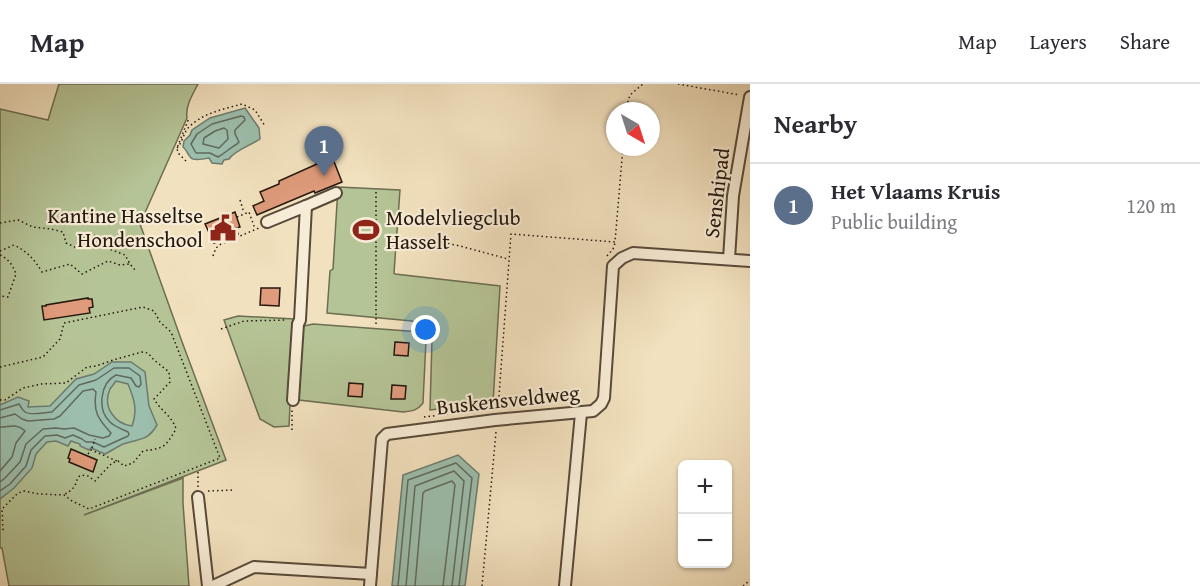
<!DOCTYPE html>
<html lang="en">
<head>
<meta charset="utf-8">
<style>
  :root { --surface:#fff; --page:#f2f2f3; --text:#2b2b33; --muted:#7c7c81; --line:#e1e1e2; --accent:#1a73e8 }
  body { margin:0; font-family:"Gentium Book Plus",serif; background:var(--page); color:var(--text) }
  .controls { position:absolute; right:18px; bottom:18px; display:grid; overflow:hidden; border-radius:9px; box-shadow:0 2px 4px #0004 }
  .controls button { width:54px; height:54px; display:grid; place-items:center; padding:0; border:0; border-bottom:2px solid var(--line); background:var(--surface); color:var(--text); font:30px sans-serif }
  .compass { position:absolute; left:606px; top:18px; width:54px; height:54px; border-radius:50%; background:var(--surface); box-shadow:0 2px 4px #0004; rotate:141deg }
  .you { position:absolute; left:426px; top:246px; width:21px; height:21px; margin:-15px; border:4px solid #fff; border-radius:50%; background:#1a73e8; box-shadow:0 0 0 9px #1a73e833 }
  .badge { display:grid; place-items:center; width:39px; height:39px; border-radius:50%; background:var(--accent); color:#fff; font-size:20px; font-weight:700 }
  .pin { position:absolute; translate:-50% -50px; filter:drop-shadow(0 2px 3px #0008) }
  .pin::after { content:''; position:absolute; top:32px; width:21px; height:18px; background:inherit; clip-path:polygon(0 0,100% 0,50% 100%) }
  .list { margin:0; padding:0; list-style:none }
  h2 { display:flex; justify-content:space-between; align-items:center; height:78px; margin:0; padding:0 24px; font-size:26px }
  h2 small { font-size:20px; font-weight:400; color:var(--muted) }
  .list li { display:grid; grid-template-columns:39px 1fr auto; gap:18px; align-items:center; box-sizing:border-box; height:84px; padding:0 24px; border-top:2px solid var(--line) }
  .list b { display:block; font-size:22px; white-space:nowrap }
  .list p { margin:0; font-size:20px; white-space:nowrap; color:var(--muted) }
  .list em { font-size:20px; font-style:normal; color:var(--muted) }
  .map { position:relative; flex:none; width:750px; height:502px; overflow:hidden }
  header { display:flex; align-items:center; gap:36px; box-sizing:border-box; height:84px; padding:0 30px; background:var(--surface); border-bottom:2px solid var(--line) }
  header strong { font-size:28px }
  nav { display:flex; gap:33px; margin-inline-start:auto; font-size:21px }
  main { display:flex }
  aside { flex:1; background:var(--surface) }
  .map>svg:first-child { display:block }
</style>
</head>
<body>
<header>
<strong>Map</strong>
<nav><a>Map</a><a>Layers</a><a>Share</a></nav>
</header>
<main>
<div class="map">
<svg width="750" height="502" viewBox="0 0 750 502">
  <rect width="100%" height="100%" fill="#f2e1be"/>
  <filter id="stains"><feTurbulence type="fractalNoise" baseFrequency=".00333" numOctaves="4"/><feColorMatrix values="0 0 0 0 .2 0 0 0 0 .09 0 0 0 0 .02 0 0 0 .5 -.17"/></filter>
  <radialGradient id="worn" r=".72"><stop offset=".6" stop-color="#630" stop-opacity="0"/><stop offset="1" stop-color="#630" stop-opacity=".3"/></radialGradient>
  <g fill="#b5c496" stroke="#6c6e52" stroke-width="1.5">
    <path d="M59 0H198C193 10 185 22 187 34L140 140 181 255 226 376 84 431 183 394V419L189 502H9L2 464H0V25L48 36Z"/>
    <polygon points="338,103 400,106 394,189 395,190 500,202 493,319 430,326 432,256 427,243 412,237 327,229 330,187 333,185"/>
    <polygon points="238,232 294,235 289,342 274,343 260,335 224,236"/>
    <path d="M313 240 421 248 426 256 423 319C417 327 412 327 403 328L299 316 302 246 304 242Z"/>
  </g>
  <g fill="#9cbeac" stroke="#6c7b6d" stroke-width="1.5" fill-rule="evenodd">
    <path d="M245 24 259 44 260 55C250 62 235 66 229 75L224 76 222 80 212 79 209 74C204 75 194 77 191 74 187 70 187 66 183 63L184 57 190 51 192 46 210 34Z"/>
    <path d="M112 278H131L145 288 149 322 157 341C147 358 140 354 123 360 117 363 111 367 105 370L91 364 89 366 80 362V360L71 357 68 362 56 357 47 358 36 370 32 384 14 404 0 415V321L18 313 29 317 28 323 50 322 76 295 94 290ZM116 297 128 300C134 314 138 327 132 342 115 340 102 323 110 305 112 302 114 300 116 297Z"/>
    <polygon points="458,371 479,390 465,502 392,502 403,391"/>
  </g>
  <g fill="none" stroke-linecap="round" stroke-linejoin="round">
    <g stroke="#606a5d" stroke-width="1.5">
      <path d="M241 32 244 33 245 36 235 46V50L239 58 237 60C230 64 225 69 218 73L210 69H196L191 60 197 50 212 40Z"/>
      <polygon points="224,44 227,46 228,55 219,64 203,60 204,54 215,47"/>
      <path d="M0 326 19 320C21 323 22 326 25 328 31 332 46 328 52 328L79 301 96 296 114 284H129L140 292 141 300 139 303 136 302 131 294 116 291C100 299 97 326 110 338 115 343 122 345 128 348L129 350 128 352 104 363 93 358H86L82 355 73 351 65 354 57 351 45 352 31 366 26 382 10 400 0 407"/>
      <path d="M0 334 15 330 22 335 28 337 54 335 60 332 83 307 93 305 96 308C93 328 98 335 111 349L109 352 103 354 89 351 74 344 64 345 56 344 43 345 26 360 20 378 5 394 0 398"/>
      <path d="M0 343C10 343 17 339 25 347L16 359 12 373 0 387"/>
      <polyline points="398,502 408,396 456,379 472,394 459,502"/>
      <polyline points="406,502 415,402 454,387 464,397 452,502"/>
      <polyline points="415,502 423,409 425,407 452,397 455,401 443,502"/>
    </g>
  </g>
  <g fill="#df9b7b" stroke="#24170e" stroke-width="1.5">
    <polygon points="331,60 339,65 333,75 342,98 315,109 314,107 257,131 253,122 264,117 260,108 279,100 279,97 317,80 316,79 321,77"/>
    <polygon points="235,128 240,143 236,144 238,150 214,159 205,140"/>
    <polygon points="261,204 280,204 279,222 260,221"/>
    <polygon points="88,214 88,215 92,215 93,223 89,224 90,229 44,236 42,222 46,222 46,221"/>
    <polygon points="395,258 409,259 408,272 394,271"/>
    <polygon points="349,299 363,300 362,313 348,312"/>
    <polygon points="392,301 406,302 405,315 391,315"/>
    <polygon points="71,365 97,376 93,388 69,378 70,375 68,374"/>
  </g>
  <g fill="none" stroke-linecap="round" stroke-linejoin="round">
    <g stroke="#584a3a" stroke-width="14">
      <g id="minor">
        <polyline points="306,122 336,109"/>
        <polyline points="267,138 306,122 300,236 298,240 293,316"/>
        <polyline points="729,175 733,112 750,13"/>
        <polyline points="198,413 208,502"/>
        <polyline points="213,502 254,483 371,490"/>
        <polyline points="370,502 382,355 387,350 495,336 593,327 601,320 604,314 613,182 622,174 633,169 750,177"/>
        <polyline points="565,502 581,329"/>
      </g>
    </g>
    <g stroke="#24170e" stroke-width="1.5" stroke-dasharray="1.5 3" stroke-linecap="butt">
      <polyline points="678,0 740,11"/>
      <polyline points="625,27 630,11 643,0"/>
      <path d="M177 64C183 58 183 49 189 43 203 29 224 25 242 20L255 26 265 42"/>
      <polyline points="186,77 178,69 177,64 189,34"/>
      <polyline points="376,108 376,241"/>
      <polyline points="240,116 244,129"/>
      <polyline points="237,133 249,128 255,145"/>
      <polyline points="0,139 18,136 33,143 51,145 63,148 66,159 75,163 86,151 93,149 104,163 125,171 130,180 135,186"/>
      <polyline points="426,155 460,162 508,175"/>
      <path d="M0 167 14 161C28 168 34 175 42 188L70 180 82 190 108 177 120 181 129 180"/>
      <path d="M0 171C9 175 13 182 16 190L8 213 0 212"/>
      <polyline points="213,172 216,164 221,160 259,144"/>
      <polyline points="607,172 613,165 615,159"/>
      <polyline points="221,245 244,237 287,236"/>
      <polyline points="0,283 43,273 60,255 64,239 143,223 154,227 160,238 171,248 220,374 89,425 72,417 64,411 39,410 24,407 18,409 2,425 3,446 0,446"/>
      <path d="M0 316H5L23 304 41 300 66 299 87 283 96 282 113 276 142 268 148 269 154 276 169 288 170 298 154 315C160 326 173 333 176 345 165 364 164 364 143 367L133 379 124 382 118 377 112 379 95 397 88 392 81 391C76 394 77 399 74 403 71 407 68 408 65 410"/>
      <polyline points="497,325 498,325 511,150 615,158 623,63"/>
      <polyline points="424,333 457,329"/>
      <polyline points="292,346 292,326"/>
      <polyline points="92,364 95,355"/>
      <polyline points="88,370 91,366 117,377"/>
      <polyline points="198,403 198,387"/>
      <polyline points="208,407 235,406"/>
      <polyline points="482,502 496,348"/>
      <polyline points="743,502 750,496"/>
    </g>
    <use href="#minor" stroke="#f7ecd5" stroke-width="10"/>
  </g>
  <defs>
    <g id="civic-bare" transform="scale(2.07)"><path d="M-.6-6.5H3V-4.5H.6V-3L4-1V1h2V6H-6V1h2V-1L-.6-3ZM-1.2 2.5V6h2.4V2.5Z" fill="#8f2418" stroke="#f7ecd5" stroke-width="2.5" paint-order="stroke"/></g>
    <g id="stadium-bare" transform="scale(2.07)"><path d="M0-5a6.5 5 0 1 0 0 10a6.5 5 0 1 0 0-10ZM-3.5-1.8h7v3.6h-7Z" fill="#8f2418" stroke="#f7ecd5" stroke-width="2.5" paint-order="stroke"/></g>
  </defs>
  <g fill-rule="evenodd">
    <use href="#civic-bare" x="223" y="144"/>
    <use href="#stadium-bare" x="366" y="146"/>
  </g>
  <g text-anchor="middle" stroke-width="4.5" stroke-linejoin="round" paint-order="stroke">
    <g font-size="21" fill="#24170e" stroke="#f7ecd5">
      <text transform="translate(717 109) rotate(-83)" y="7">Senshipad</text>
      <text transform="translate(508 316) rotate(-6)" y="7">Buskensveldweg</text>
    </g>
    <g font-size="21" fill="#24170e" stroke="#f7ecd5" text-anchor="end">
      <text x="203" y="139">Kantine Hasseltse<tspan x="203" dy="24">Hondenschool</tspan></text>
      <text x="386" y="141" text-anchor="start">Modelvliegclub<tspan x="386" dy="24">Hasselt</tspan></text>
    </g>
  </g>
  <rect width="100%" height="100%" filter="url(#stains)"/>
  <rect width="100%" height="100%" fill="url(#worn)"/>
</svg>
<div class="controls">
<button>+</button>
<button>−</button>
</div>
<svg class="compass" viewBox="-18 -18 36 36"><path d="M0-13l5 13h-10z" fill="#e53935"/><path d="M0 13l5-13h-10z" fill="#7c7c81"/></svg>
<div class="you"></div>
<div class="pin badge" style="left:324px;top:92px;background:#5c6f8a">1</div>
</div>
<aside>
<h2>Nearby<small></small></h2>
<ul class="list">
<li><span class="badge" style="background:#5c6f8a">1</span><div><b>Het Vlaams Kruis</b><p>Public building</p></div><em>120 m</em></li>
</ul>
</aside>
</main>
</body>
</html>
